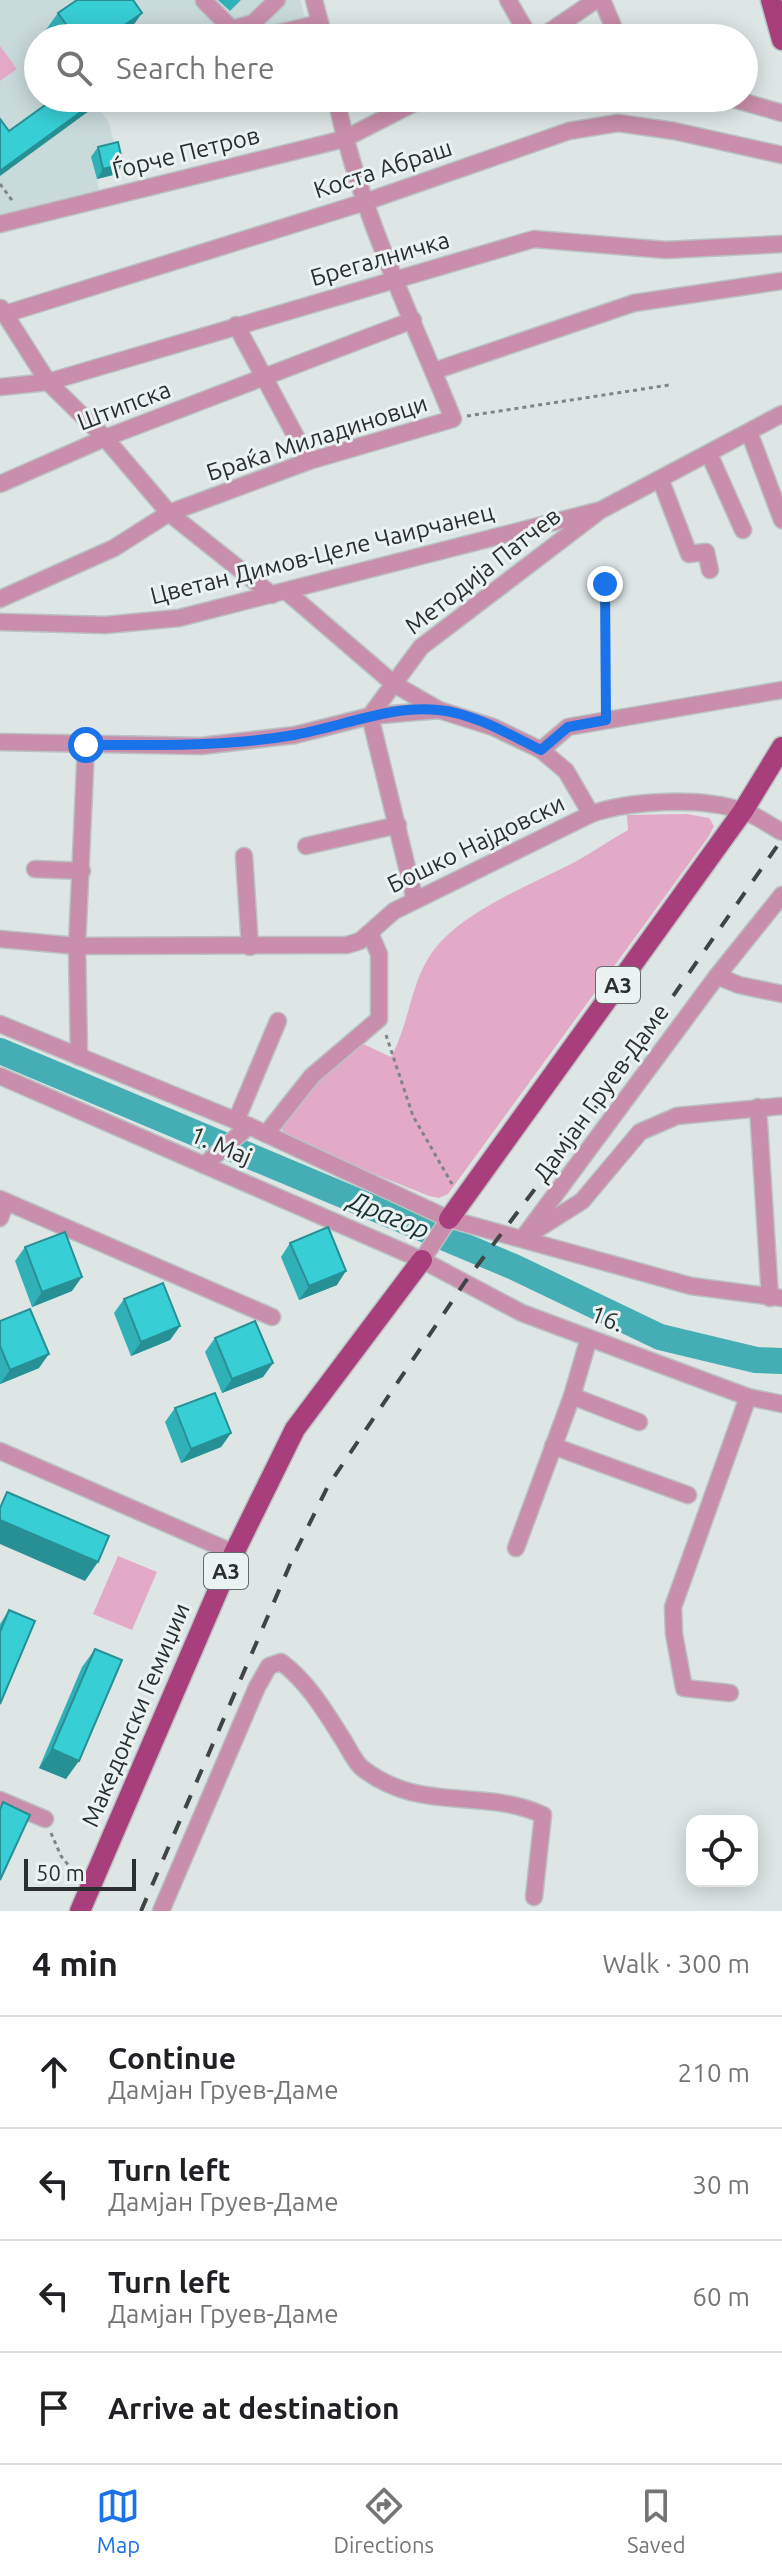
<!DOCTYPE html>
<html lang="en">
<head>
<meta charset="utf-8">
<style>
  :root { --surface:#fff; --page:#f2f2f2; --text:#202124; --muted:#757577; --line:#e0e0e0; --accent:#1a73e8 }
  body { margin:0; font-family:Ubuntu,sans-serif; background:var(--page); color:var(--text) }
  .controls { position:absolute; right:24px; bottom:24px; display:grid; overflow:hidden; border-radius:16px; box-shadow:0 4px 20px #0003 }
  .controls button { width:72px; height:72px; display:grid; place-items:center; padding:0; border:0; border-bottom:2px solid var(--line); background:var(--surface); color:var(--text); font:40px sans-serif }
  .scale { position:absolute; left:24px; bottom:20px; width:112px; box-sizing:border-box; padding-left:8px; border:4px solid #2c2f2f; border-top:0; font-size:22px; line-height:28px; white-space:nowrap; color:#2c2f2f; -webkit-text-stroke:6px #eaf2f2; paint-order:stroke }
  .stop { position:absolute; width:24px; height:24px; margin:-18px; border:6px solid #1a73e8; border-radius:50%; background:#fff }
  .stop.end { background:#1a73e8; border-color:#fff; box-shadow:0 2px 8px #0008 }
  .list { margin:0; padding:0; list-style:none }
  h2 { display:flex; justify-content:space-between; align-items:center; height:104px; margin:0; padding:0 32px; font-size:34px }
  h2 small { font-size:26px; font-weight:400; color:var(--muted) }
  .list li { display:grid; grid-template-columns:52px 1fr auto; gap:24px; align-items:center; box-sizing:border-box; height:112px; padding:0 32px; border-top:2px solid var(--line) }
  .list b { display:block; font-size:30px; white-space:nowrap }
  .list p { margin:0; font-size:26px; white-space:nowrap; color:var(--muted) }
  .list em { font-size:26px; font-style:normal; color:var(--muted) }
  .icon { flex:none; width:44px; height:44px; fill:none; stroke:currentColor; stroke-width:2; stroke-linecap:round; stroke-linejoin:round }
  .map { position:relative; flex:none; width:782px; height:1911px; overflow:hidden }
  .search { position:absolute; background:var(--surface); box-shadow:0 4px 20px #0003; left:24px; right:24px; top:24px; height:88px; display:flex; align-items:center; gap:20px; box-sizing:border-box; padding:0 28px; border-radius:44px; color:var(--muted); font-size:30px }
  .sheet { height:552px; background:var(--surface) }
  nav { display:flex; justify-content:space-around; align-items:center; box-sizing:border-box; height:112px; border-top:2px solid var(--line); background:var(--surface); font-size:22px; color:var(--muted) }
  nav a { display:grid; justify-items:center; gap:4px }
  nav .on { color:var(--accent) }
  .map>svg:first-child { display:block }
</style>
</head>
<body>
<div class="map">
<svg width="782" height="1911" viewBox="0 0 782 1911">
  <rect width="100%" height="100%" fill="#dde5e5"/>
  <polygon fill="#c9dada" points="0,0 300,0 305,17 218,38 38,38 38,98 107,98 97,106 109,123 116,150 97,179 99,191 0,216"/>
  <g fill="#e2aac6">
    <polygon points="0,46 17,69 0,81"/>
    <path d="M687 814 709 818 714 826 709 836 448 1194 439 1198 429 1196 283 1137 282 1123 319 1076 361 1043 391 1057C409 1025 410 985 431 954 459 912 531 885 575 862 593 852 610 840 628 830L627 815Z"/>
    <polygon points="118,1556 157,1572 132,1630 93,1614"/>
  </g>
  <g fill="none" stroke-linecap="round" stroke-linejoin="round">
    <polyline stroke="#44aeb4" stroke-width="26" points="0,1051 514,1267 660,1337 756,1360 782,1361"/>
    <g stroke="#bac1c1" stroke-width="19">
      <g id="minor">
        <polyline points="314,0 324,38"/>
        <polyline points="508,0 530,38"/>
        <polyline points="602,0 618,38"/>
        <polyline points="204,1 232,29 253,23 277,0"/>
        <polyline points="256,38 320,23"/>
        <polyline points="540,38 596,0"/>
        <polyline points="730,98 782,113"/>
        <polyline points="0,224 344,139 424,98"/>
        <polyline points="1,308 48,382 105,438 169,513 272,595"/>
        <polyline points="5,314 365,202 569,131 618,123 674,131 782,155"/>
        <polyline points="236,325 309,461"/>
        <polyline points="434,371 634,303 782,281"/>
        <polyline points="0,387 48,382 534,239 666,250 782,244"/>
        <polyline points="749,432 782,520"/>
        <polyline points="709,454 743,530"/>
        <polyline points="661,481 689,554 706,552 710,570"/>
        <polyline points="0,484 105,438 413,320"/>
        <polyline points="287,592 394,684 439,710"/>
        <path d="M0 599 114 548 169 513 309 461 453 419C410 313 359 210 336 98"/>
        <polyline points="0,622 105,625 179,618 601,510 782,414"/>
        <path d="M0 742 201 746 295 735 370 716 439 710 493 727 541 750 566 771 591 814C631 800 702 797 743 811 756 815 769 825 782 832"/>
        <polyline points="541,750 568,727 782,690"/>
        <polyline points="306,846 398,825"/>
        <polyline points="244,856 250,947"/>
        <polyline points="35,869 82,871"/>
        <polyline points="415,900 370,716 421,647 597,513"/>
        <polyline points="0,939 77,946 347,945 360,941 394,911 591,814"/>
        <polyline points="717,976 739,985 782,994"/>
        <polyline points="0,1024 249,1126 449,1219 691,1286 782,1298"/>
        <polyline points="79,1057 77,946 86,745"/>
        <polyline points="0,1076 422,1260 522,1313 748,1397 782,1404"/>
        <polyline points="758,1107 770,1298"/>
        <polyline points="236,1121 278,1021"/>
        <polyline points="266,1134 312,1076 379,1019 379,954 370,933"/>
        <polyline points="204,1165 249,1126"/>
        <polyline points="0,1199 272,1317"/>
        <polyline points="0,1218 6,1202"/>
        <polyline points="533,1232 582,1201 640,1132 677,1116 782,1106"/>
        <polyline points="523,1238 717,976 782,895"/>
        <polyline points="422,1260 449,1219"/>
        <polyline points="572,1396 639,1422"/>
        <polyline points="553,1446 688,1495"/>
        <polyline points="0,1451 234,1553"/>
        <polyline points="516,1548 572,1396 589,1338"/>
        <polyline points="730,1693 684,1688 674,1634 673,1607 748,1397"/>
        <polyline points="0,1800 45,1819"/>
        <path d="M161 1911 257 1687 269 1666 281 1662C307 1681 325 1711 342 1738 348 1747 354 1761 362 1768 420 1814 483 1787 543 1815L534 1897"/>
      </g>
    </g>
    <g stroke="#bac1c1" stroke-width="23">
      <g id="major">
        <polyline points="771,0 782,40"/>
        <polyline points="449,1219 743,811 782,747"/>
        <polyline points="80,1911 234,1553 295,1429 422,1260"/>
      </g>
    </g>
    <g stroke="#7f8484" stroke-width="3" stroke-dasharray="4 4" stroke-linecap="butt">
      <polyline points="0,184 14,203"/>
      <polyline points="467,416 669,385"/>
      <polyline points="605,584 605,704"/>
      <polyline points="386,1035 413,1116 452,1184"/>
      <polyline points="51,1833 61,1856 78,1877"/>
    </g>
    <use href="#minor" stroke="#c98eab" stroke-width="16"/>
    <use href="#major" stroke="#a83f7c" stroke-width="20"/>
    <polyline stroke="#404444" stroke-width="4" stroke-dasharray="14 14" stroke-linecap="butt" points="141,1911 295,1553 328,1486 465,1282 592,1113 782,839"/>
  </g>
  <g fill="#30b1b7">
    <polygon points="218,0 241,0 230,11"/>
    <polygon points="58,13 142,13 129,31 119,38 49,38 45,31"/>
    <polygon points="98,147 117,174 97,179 91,157"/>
    <polygon points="290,1243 337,1285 299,1300 281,1257"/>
    <polygon points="25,1247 72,1291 32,1307 15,1261"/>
    <polygon points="124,1299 180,1326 170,1340 131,1356 114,1313"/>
    <polygon points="0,1321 39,1368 0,1384"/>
    <polygon points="215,1338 273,1363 263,1377 222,1393 205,1352"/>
    <polygon points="175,1408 231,1433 221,1447 181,1463 165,1422"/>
    <polygon points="9,1610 0,1704 0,1624"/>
    <polygon points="95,1649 66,1779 39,1768 82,1667"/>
  </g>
  <g fill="#279095">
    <polygon points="142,13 129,31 119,38 106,38"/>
    <polygon points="100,98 104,98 100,103 0,176 0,171"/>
    <polygon points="123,164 117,174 97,179 103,169"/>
    <polygon points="346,1271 337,1285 299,1300 309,1286"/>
    <polygon points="82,1277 72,1291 32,1307 42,1292"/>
    <polygon points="180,1326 170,1340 131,1356 141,1342"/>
    <polygon points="49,1354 39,1368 0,1384 10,1370"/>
    <polygon points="273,1363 263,1377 222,1393 232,1379"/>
    <polygon points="231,1433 221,1447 181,1463 191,1449"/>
    <polygon points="0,1520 98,1562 85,1581 0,1544"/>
    <polygon points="52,1749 79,1761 66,1779 39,1768"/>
  </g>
  <g fill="#38ced5" stroke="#279095" stroke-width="2">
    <polygon points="77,0 133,0 142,13 106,38 76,38 58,13"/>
    <polygon points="55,98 100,98 0,171 0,119 9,131"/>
    <polygon points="118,142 123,164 103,169 98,147"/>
    <polygon points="328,1227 346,1271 309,1286 290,1243"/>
    <polygon points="65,1232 82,1277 42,1292 25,1247"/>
    <polygon points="163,1283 180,1326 141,1342 124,1299"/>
    <polygon points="30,1309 49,1354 10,1370 0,1346 0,1321"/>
    <polygon points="255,1321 273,1363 232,1379 215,1338"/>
    <polygon points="215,1393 231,1433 191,1449 175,1408"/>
    <polygon points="7,1492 109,1536 98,1562 0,1520 0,1508"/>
    <polygon points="9,1610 35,1621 0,1704 0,1632"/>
    <polygon points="95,1649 122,1660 79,1761 52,1749"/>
    <polygon points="3,1802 30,1815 0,1880 0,1810"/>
  </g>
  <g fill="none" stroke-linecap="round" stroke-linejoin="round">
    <path stroke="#1a73e8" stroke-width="10" d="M86 745C156 745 225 747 294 735 341 727 390 705 438 710 473 713 510 735 541 750L568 727 606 720 605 584"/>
  </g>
  <g text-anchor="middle" stroke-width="6" stroke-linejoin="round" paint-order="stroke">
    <g fill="#eaf2f2" stroke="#656a6a" stroke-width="2">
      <rect x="596" y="967" width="44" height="36" rx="6"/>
      <rect x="204" y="1553" width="44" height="36" rx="6"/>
    </g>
    <g font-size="22" font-weight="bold" fill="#2c2f2f">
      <text x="618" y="993">A3</text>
      <text x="226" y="1579">A3</text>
    </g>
    <g font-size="24" fill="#2c2f2f" stroke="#eaf2f2">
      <text transform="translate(186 153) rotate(-14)" y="8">Ѓорче Петров</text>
      <text transform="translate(383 169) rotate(-18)" y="8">Коста Абраш</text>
      <text transform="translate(380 259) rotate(-16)" y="8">Брегалничка</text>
      <text transform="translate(124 406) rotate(-21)" y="8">Штипска</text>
      <text transform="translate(317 438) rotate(-18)" y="8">Браќа Миладиновци</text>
      <text transform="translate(322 554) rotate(-14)" y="8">Цветан Димов-Целе Чаирчанец</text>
      <text transform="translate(483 571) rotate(-38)" y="8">Методија Патчев</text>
      <text transform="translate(476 844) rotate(-26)" y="8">Бошко Најдовски</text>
      <text transform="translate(601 1093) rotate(-54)" y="8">Дамјан Груев-Даме</text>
      <text transform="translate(221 1146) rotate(23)" y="8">1. Мај</text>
      <text transform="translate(607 1319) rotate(21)" y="8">16.</text>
      <text transform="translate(136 1715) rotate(-67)" y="8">Македонски Гемиџии</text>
    </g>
    <g font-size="26" font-style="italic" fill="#1a3233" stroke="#eaf2f2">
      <text transform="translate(389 1215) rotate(23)" y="9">Драгор</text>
    </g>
  </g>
</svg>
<div class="controls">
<button><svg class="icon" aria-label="locate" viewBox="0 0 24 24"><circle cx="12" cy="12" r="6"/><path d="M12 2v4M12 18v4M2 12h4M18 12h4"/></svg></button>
</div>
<div class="scale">50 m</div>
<div class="stop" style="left:86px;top:745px"></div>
<div class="stop end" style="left:605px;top:584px"></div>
<div class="search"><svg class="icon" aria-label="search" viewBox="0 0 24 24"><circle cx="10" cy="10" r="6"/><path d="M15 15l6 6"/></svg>Search here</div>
</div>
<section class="sheet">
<h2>4 min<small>Walk · 300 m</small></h2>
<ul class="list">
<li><svg class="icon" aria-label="ahead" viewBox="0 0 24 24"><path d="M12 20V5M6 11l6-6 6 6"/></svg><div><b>Continue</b><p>Дамјан Груев-Даме</p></div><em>210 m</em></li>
<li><svg class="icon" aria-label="left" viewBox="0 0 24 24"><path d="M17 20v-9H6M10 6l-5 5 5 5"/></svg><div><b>Turn left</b><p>Дамјан Груев-Даме</p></div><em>30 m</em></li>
<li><svg class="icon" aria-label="left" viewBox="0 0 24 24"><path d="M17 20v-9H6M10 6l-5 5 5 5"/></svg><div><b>Turn left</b><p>Дамјан Груев-Даме</p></div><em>60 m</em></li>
<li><svg class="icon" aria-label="arrive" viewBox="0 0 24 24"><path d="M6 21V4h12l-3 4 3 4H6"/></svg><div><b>Arrive at destination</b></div></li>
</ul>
</section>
<nav>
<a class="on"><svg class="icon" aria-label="map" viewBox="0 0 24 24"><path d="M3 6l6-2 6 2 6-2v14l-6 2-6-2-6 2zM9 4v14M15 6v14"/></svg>Map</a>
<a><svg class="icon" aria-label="directions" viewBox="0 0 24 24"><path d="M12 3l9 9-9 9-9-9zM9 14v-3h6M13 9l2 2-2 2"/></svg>Directions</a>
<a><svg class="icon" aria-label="saved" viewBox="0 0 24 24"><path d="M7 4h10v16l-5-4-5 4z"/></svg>Saved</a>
</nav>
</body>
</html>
